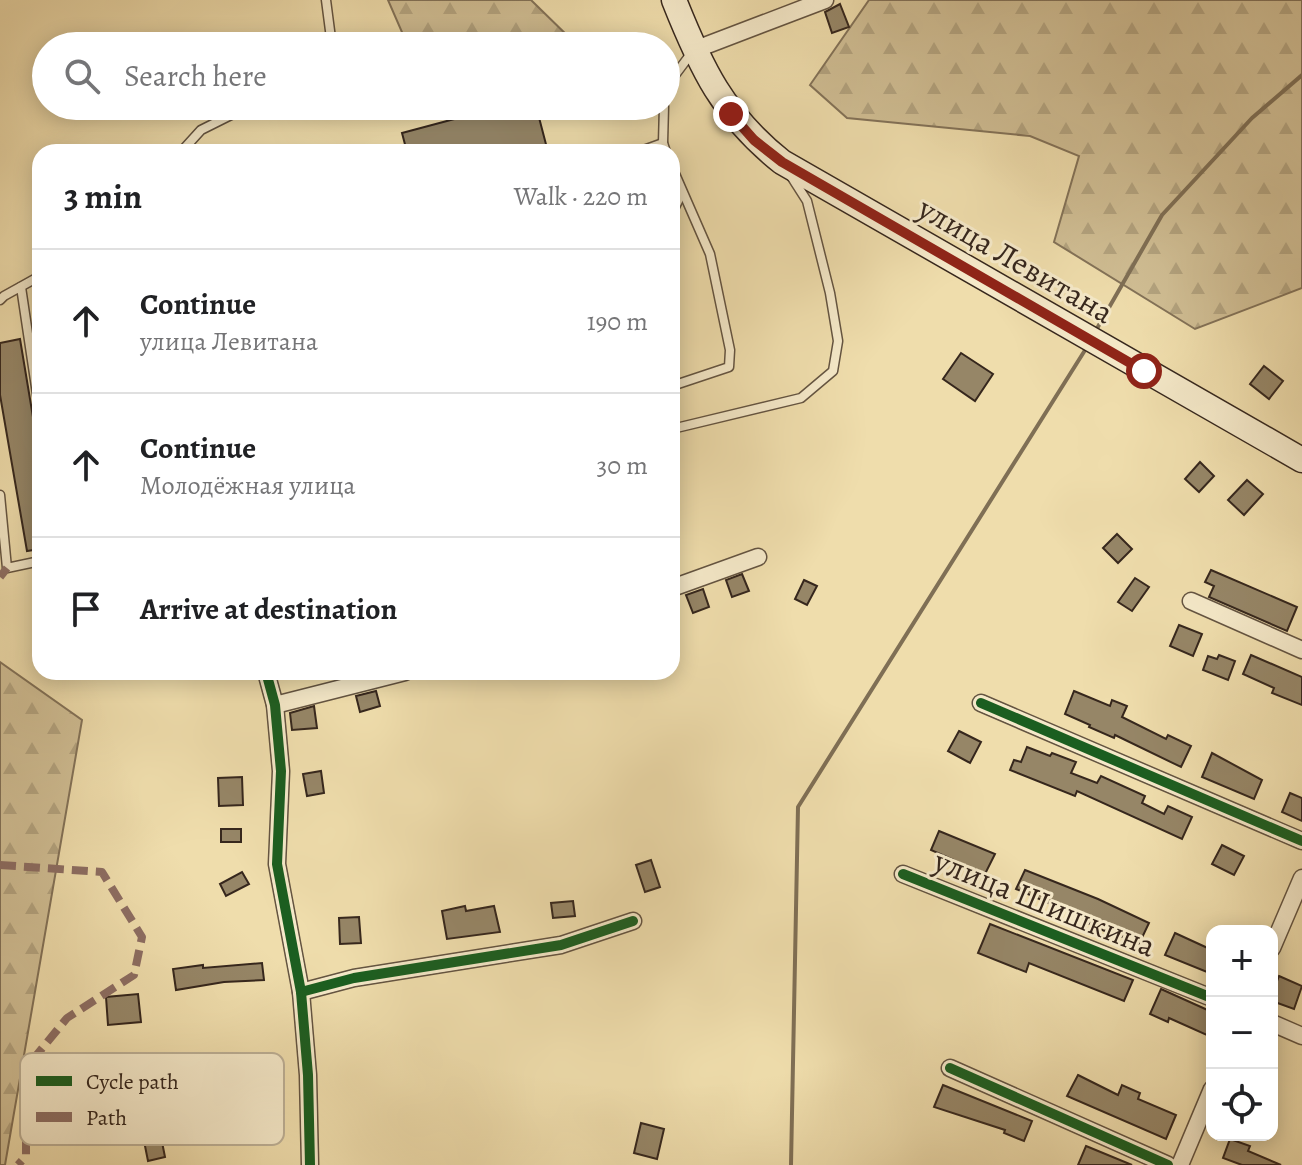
<!DOCTYPE html>
<html lang="en">
<head>
<meta charset="utf-8">
<style>
  :root { --surface:#fff; --page:#f2f2f2; --text:#202124; --muted:#757577; --line:#e0e0e0 }
  body { margin:0; font-family:Alegreya,serif; background:var(--page); color:var(--text) }
  .controls { position:absolute; right:24px; bottom:24px; display:grid; overflow:hidden; border-radius:16px; box-shadow:0 4px 20px #0003 }
  .controls button { width:72px; height:72px; display:grid; place-items:center; padding:0; border:0; border-bottom:2px solid var(--line); background:var(--surface); color:var(--text); font:40px sans-serif }
  .stop { position:absolute; width:24px; height:24px; margin:-18px; border:6px solid #8f2418; border-radius:50%; background:#fff }
  .stop.end { background:#8f2418; border-color:#fff; box-shadow:0 2px 8px #0008 }
  .list { margin:0; padding:0; list-style:none }
  h2 { display:flex; justify-content:space-between; align-items:center; height:104px; margin:0; padding:0 32px; font-size:34px }
  h2 small { font-size:26px; font-weight:400; color:var(--muted) }
  .list li { display:grid; grid-template-columns:52px 1fr auto; gap:24px; align-items:center; box-sizing:border-box; height:144px; padding:0 32px; border-top:2px solid var(--line) }
  .list b { display:block; font-size:30px; white-space:nowrap }
  .list p { margin:0; font-size:26px; white-space:nowrap; color:var(--muted) }
  .list em { font-size:26px; font-style:normal; color:var(--muted) }
  .icon { flex:none; width:44px; height:44px; fill:none; stroke:currentColor; stroke-width:2; stroke-linecap:round; stroke-linejoin:round }
  .map { position:relative; flex:none; width:1302px; height:1165px; overflow:hidden }
  .search { position:absolute; background:var(--surface); box-shadow:0 4px 20px #0003; left:32px; top:32px; width:648px; height:88px; display:flex; align-items:center; gap:20px; box-sizing:border-box; padding:0 28px; border-radius:44px; color:var(--muted); font-size:30px }
  .panel { position:absolute; background:var(--surface); box-shadow:0 4px 20px #0003; left:32px; top:144px; width:648px; height:536px; border-radius:24px }
  .map>svg:first-child { display:block }
</style>
</head>
<body>
<div class="map">
<svg width="1302" height="1165" viewBox="0 0 1302 1165">
  <defs>
    <pattern id="forest-firs" width="22" height="20" patternUnits="userSpaceOnUse" patternTransform="scale(2)"><rect width="22" height="20" fill="#d0be94"/><path d="M5 1l3.5 6h-7zM16 11l3.5 6h-7z" fill="#b3a37f"/></pattern>
  </defs>
  <rect width="100%" height="100%" fill="#efddac"/>
  <filter id="stains"><feTurbulence type="fractalNoise" baseFrequency=".0025" numOctaves="4"/><feColorMatrix values="0 0 0 0 .2 0 0 0 0 .09 0 0 0 0 .02 0 0 0 .5 -.17"/></filter>
  <radialGradient id="worn" r=".72"><stop offset=".6" stop-color="#630" stop-opacity="0"/><stop offset="1" stop-color="#630" stop-opacity=".3"/></radialGradient>
  <g fill="url(#forest-firs)" stroke="#837258" stroke-width="2">
    <polygon points="388,0 531,0 575,43 586,46 408,46"/>
    <polygon points="869,0 1302,0 1302,288 1195,329 1054,242 1079,156 1030,136 847,118 810,85"/>
    <polygon points="0,662 82,720 5,1165 0,1165"/>
  </g>
  <g fill="none" stroke-linecap="round" stroke-linejoin="round">
    <g stroke="#7f6f55" stroke-width="4">
      <polyline points="1095,332 1162,215 1252,118 1302,75"/>
      <polyline points="791,1165 798,807 1087,347"/>
    </g>
  </g>
  <g fill="#968667" stroke="#36271d" stroke-width="2">
    <polygon points="840,4 849,27 832,33 825,12"/>
    <polygon points="503,106 536,106 548,152 407,152 402,133"/>
    <polygon points="20,339 40,459 40,549 27,551 0,395 0,343"/>
    <polygon points="961,353 993,374 975,401 943,379"/>
    <polygon points="1264,366 1283,381 1269,399 1250,384"/>
    <polygon points="1200,462 1214,476 1199,492 1185,479"/>
    <polygon points="1247,480 1263,494 1244,515 1228,500"/>
    <polygon points="1117,534 1132,549 1118,563 1103,548"/>
    <polygon points="1211,570 1297,607 1287,631 1209,597 1214,586 1205,582"/>
    <polygon points="742,574 749,591 732,597 726,580"/>
    <polygon points="1135,578 1149,587 1132,611 1118,602"/>
    <polygon points="804,580 817,586 807,605 795,599"/>
    <polygon points="703,589 709,607 693,613 686,595"/>
    <polygon points="1179,625 1202,634 1193,656 1170,646"/>
    <polygon points="1219,655 1235,661 1228,680 1203,670 1208,656 1217,659"/>
    <polygon points="1251,655 1302,677 1302,705 1272,693 1274,688 1243,674"/>
    <polygon points="376,691 380,706 360,712 356,696"/>
    <polygon points="1074,691 1110,706 1112,700 1127,706 1122,717 1166,739 1168,735 1191,746 1181,767 1115,735 1114,738 1089,727 1090,725 1065,714"/>
    <polygon points="314,706 317,728 292,730 290,713"/>
    <polygon points="959,731 981,742 970,763 948,751"/>
    <polygon points="1027,747 1050,756 1052,753 1076,762 1071,773 1097,783 1101,776 1145,796 1142,803 1164,814 1168,806 1192,817 1182,839 1077,791 1075,796 1010,770 1014,760 1021,762"/>
    <polygon points="1212,753 1262,780 1254,799 1202,777"/>
    <polygon points="321,771 324,793 307,796 303,774"/>
    <polygon points="242,777 243,805 219,806 218,778"/>
    <polygon points="1290,793 1302,798 1302,821 1282,812"/>
    <rect x="221" y="829" width="20" height="13"/>
    <polygon points="939,831 995,854 985,874 931,850"/>
    <polygon points="1222,845 1244,856 1234,875 1212,864"/>
    <polygon points="651,860 660,887 645,892 636,865"/>
    <polygon points="1025,870 1098,899 1149,923 1139,944 1110,932 1109,933 1087,923 1088,920 1016,889"/>
    <polygon points="242,872 249,884 226,896 220,884"/>
    <polygon points="573,901 575,916 553,918 551,903"/>
    <polygon points="465,906 466,911 494,906 500,932 447,939 442,911"/>
    <polygon points="359,917 361,943 340,944 339,918"/>
    <polygon points="990,924 1133,980 1124,1001 1029,963 1026,972 978,953"/>
    <polygon points="1175,933 1212,950 1212,974 1165,955"/>
    <polygon points="262,963 264,980 224,982 176,990 173,969 203,965 203,968"/>
    <polygon points="1279,976 1302,986 1294,1009 1272,1001 1272,993"/>
    <polygon points="1161,989 1212,1012 1212,1028 1209,1036 1169,1018 1168,1022 1150,1014"/>
    <polygon points="138,994 141,1022 108,1025 106,997"/>
    <polygon points="1078,1075 1118,1095 1122,1085 1140,1093 1138,1099 1176,1115 1166,1139 1067,1096"/>
    <polygon points="943,1085 1032,1121 1024,1141 1004,1133 1005,1130 934,1107"/>
    <polygon points="641,1123 664,1129 657,1159 634,1153"/>
    <polygon points="161,1137 165,1157 148,1161 144,1141"/>
    <polygon points="1230,1139 1250,1146 1248,1151 1281,1165 1242,1165 1223,1158"/>
    <polygon points="1086,1146 1132,1165 1078,1165"/>
  </g>
  <g fill="none" stroke-linecap="round" stroke-linejoin="round">
    <g stroke="#645441" stroke-width="11">
      <g id="service">
        <polyline points="326,0 332,46"/>
        <polyline points="666,87 693,51"/>
        <polyline points="664,106 663,143 666,152"/>
        <polyline points="181,152 201,130 249,106"/>
        <polyline points="638,152 663,143"/>
        <polyline points="672,167 710,254 730,350 729,367 672,386"/>
        <polyline points="672,213 682,193"/>
        <polyline points="21,287 40,414"/>
        <polyline points="0,300 4,296 40,276"/>
        <polyline points="672,429 801,398 833,371 838,341 830,293 807,201 791,176"/>
        <polyline points="0,495 7,568 40,561"/>
      </g>
    </g>
    <g stroke="#645441" stroke-width="19">
      <g id="minor">
        <polyline points="694,50 825,0"/>
        <polyline points="672,588 758,557"/>
        <polyline points="1191,601 1302,650"/>
        <polyline points="266,672 275,705 281,771 277,864 301,992 308,1075 310,1165"/>
        <polyline points="981,703 1302,841"/>
        <polyline points="275,705 405,672"/>
        <polyline points="903,874 1212,998"/>
        <polyline points="1272,948 1302,878"/>
        <polyline points="301,992 354,978 561,945 633,921"/>
        <polyline points="1272,1023 1302,1036"/>
        <polyline points="950,1068 1168,1165"/>
        <polyline points="1180,1165 1212,1089"/>
      </g>
    </g>
    <g stroke="#36271d" stroke-width="27">
      <path id="secondary" d="M674 0C701 68 723 115 782 162L1302 460"/>
    </g>
    <use href="#service" stroke="#f5e9c9" stroke-width="8"/>
    <use href="#minor" stroke="#f5e9c9" stroke-width="16"/>
    <use href="#secondary" stroke="#f5e9c9" stroke-width="24"/>
    <g stroke="#8d6e63" stroke-width="8" stroke-dasharray="16 8" stroke-linecap="butt">
      <polyline points="0,577 7,568"/>
      <polyline points="0,865 102,872 142,937 134,975 67,1018 26,1068 26,1156 18,1165"/>
    </g>
    <g stroke="#f5e9c9" stroke-width="15">
      <g id="cycleway">
        <polyline points="266,672 275,705 281,771 277,864 301,992 308,1075 310,1165"/>
        <polyline points="981,703 1302,841"/>
        <polyline points="903,874 1212,998"/>
        <polyline points="301,992 354,978 561,945 633,921"/>
        <polyline points="950,1068 1168,1165"/>
      </g>
    </g>
    <use href="#cycleway" stroke="#1b5e20" stroke-width="10"/>
  </g>
  <g fill="none" stroke-linecap="round" stroke-linejoin="round">
    <polyline stroke="#8f2418" stroke-width="10" points="731,114 754,140 782,162 1144,371"/>
  </g>
  <g text-anchor="middle" stroke-width="6" stroke-linejoin="round" paint-order="stroke">
    <g font-size="32" fill="#36271d" stroke="#f5e9c9">
      <text transform="translate(1016 260) rotate(30)" y="11">улица Левитана</text>
      <text transform="translate(1045 903) rotate(22)" y="11">улица Шишкина</text>
    </g>
  </g>
  <rect x="20" y="1053" width="264" height="92" rx="12" fill="#f5e9c9" stroke="#bcaf95" stroke-width="2"/>
  <rect x="36" y="1076" width="36" height="10" fill="#1b5e20"/>
  <rect x="36" y="1112" width="36" height="10" fill="#8d6e63"/>
  <g font-size="22" fill="#36271d">
    <text x="86" y="1089">Cycle path</text>
    <text x="86" y="1125">Path</text>
  </g>
  <rect width="100%" height="100%" filter="url(#stains)"/>
  <rect width="100%" height="100%" fill="url(#worn)"/>
</svg>
<div class="controls">
<button>+</button>
<button>−</button>
<button><svg class="icon" aria-label="locate" viewBox="0 0 24 24"><circle cx="12" cy="12" r="6"/><path d="M12 2v4M12 18v4M2 12h4M18 12h4"/></svg></button>
</div>
<div class="stop" style="left:1144px;top:371px"></div>
<div class="stop end" style="left:731px;top:114px"></div>
<div class="search"><svg class="icon" aria-label="search" viewBox="0 0 24 24"><circle cx="10" cy="10" r="6"/><path d="M15 15l6 6"/></svg>Search here</div>
<section class="panel">
<h2>3 min<small>Walk · 220 m</small></h2>
<ul class="list">
<li><svg class="icon" aria-label="ahead" viewBox="0 0 24 24"><path d="M12 20V5M6 11l6-6 6 6"/></svg><div><b>Continue</b><p>улица Левитана</p></div><em>190 m</em></li>
<li><svg class="icon" aria-label="ahead" viewBox="0 0 24 24"><path d="M12 20V5M6 11l6-6 6 6"/></svg><div><b>Continue</b><p>Молодёжная улица</p></div><em>30 m</em></li>
<li><svg class="icon" aria-label="arrive" viewBox="0 0 24 24"><path d="M6 21V4h12l-3 4 3 4H6"/></svg><div><b>Arrive at destination</b></div></li>
</ul>
</section>
</div>
</body>
</html>
